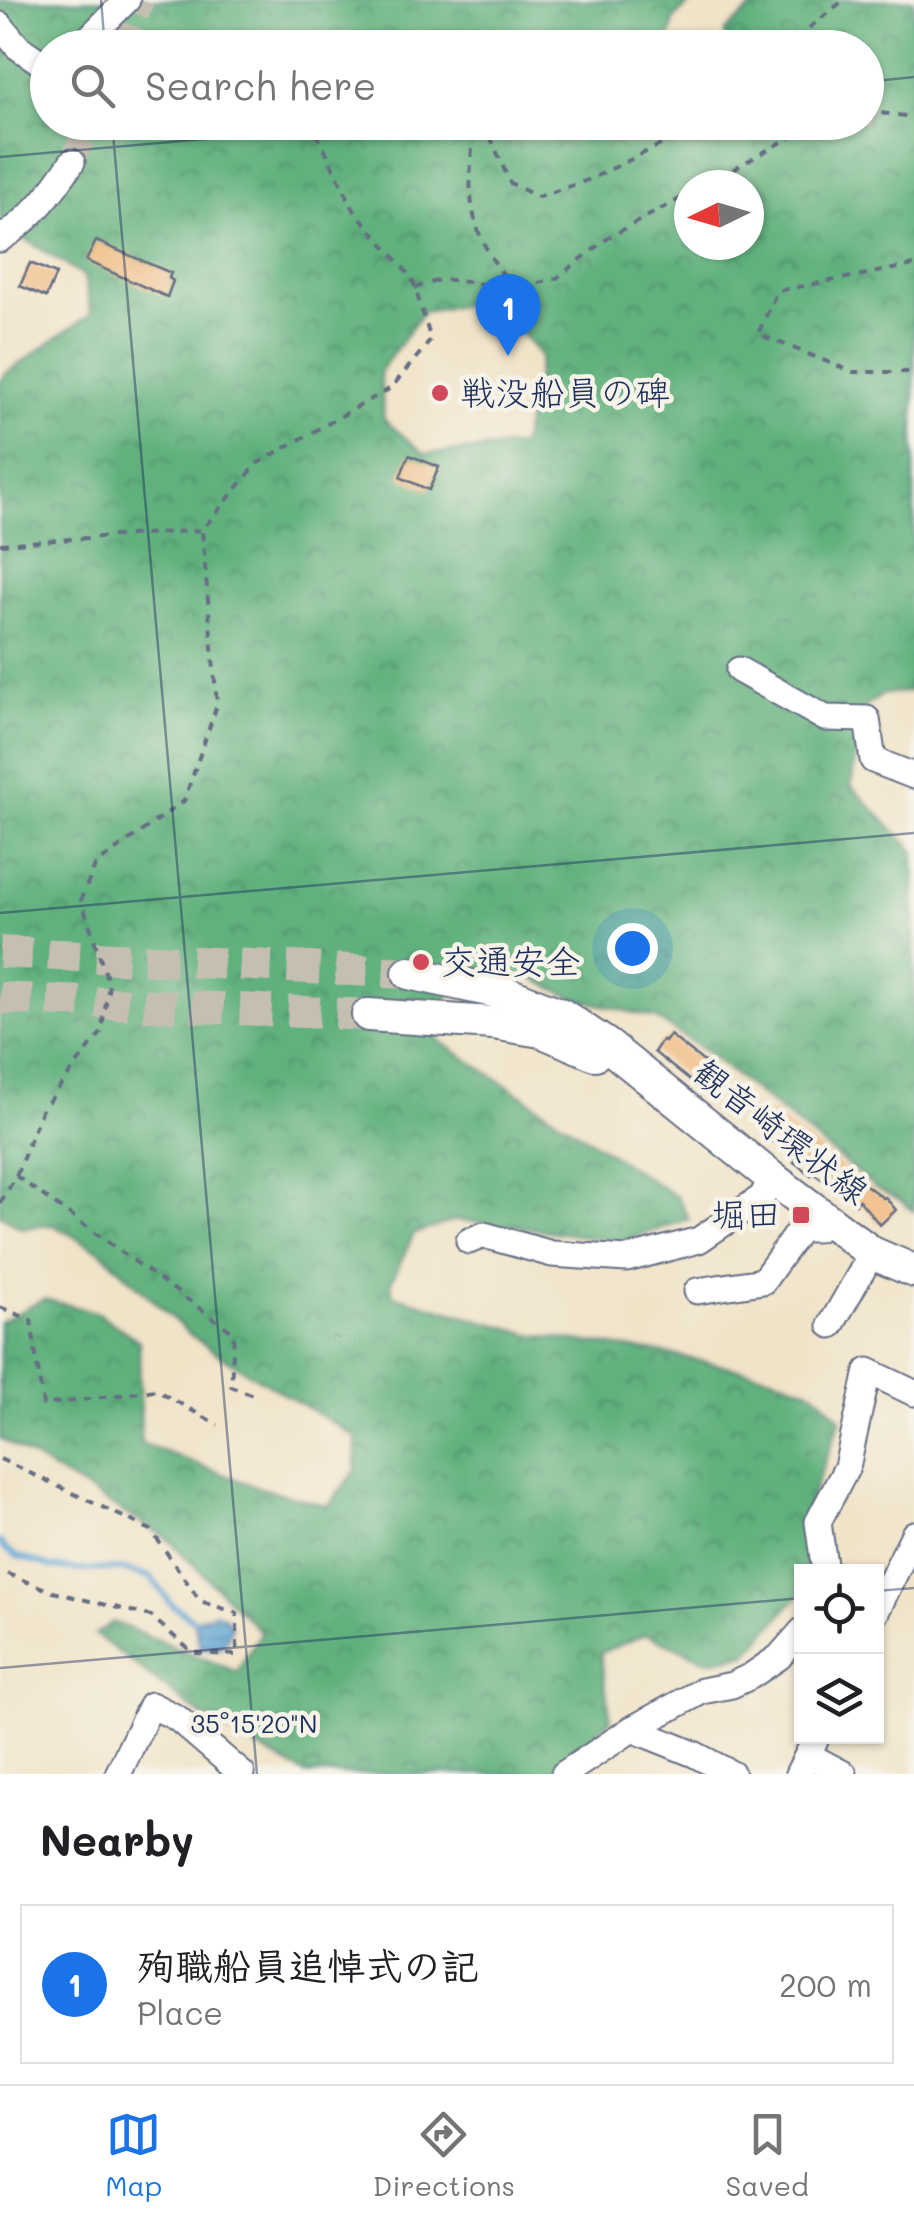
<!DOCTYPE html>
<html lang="en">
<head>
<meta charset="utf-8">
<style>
  :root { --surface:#fff; --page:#f6f6f6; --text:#202124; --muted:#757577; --line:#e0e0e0; --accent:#1a73e8 }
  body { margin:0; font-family:Mali,"Klee One",sans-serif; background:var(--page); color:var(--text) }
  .controls { position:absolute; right:30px; bottom:30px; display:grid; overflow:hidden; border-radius:0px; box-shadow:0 2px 8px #0004 }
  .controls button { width:90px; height:90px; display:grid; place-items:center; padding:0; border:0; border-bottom:2px solid var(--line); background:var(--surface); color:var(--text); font:50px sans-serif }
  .compass { position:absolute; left:674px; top:170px; width:90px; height:90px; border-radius:50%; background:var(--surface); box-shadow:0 2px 8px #0004; rotate:265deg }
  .you { position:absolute; left:632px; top:948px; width:35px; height:35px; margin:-25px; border:8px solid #fff; border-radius:50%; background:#1a73e8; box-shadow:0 0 0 15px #1a73e833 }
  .badge { display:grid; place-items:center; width:65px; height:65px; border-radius:50%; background:var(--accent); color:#fff; font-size:32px; font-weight:700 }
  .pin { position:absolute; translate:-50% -82px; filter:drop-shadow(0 2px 5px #0008) }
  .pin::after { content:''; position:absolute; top:52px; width:35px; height:30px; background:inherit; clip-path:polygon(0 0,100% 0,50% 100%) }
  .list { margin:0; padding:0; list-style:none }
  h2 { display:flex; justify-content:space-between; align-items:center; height:130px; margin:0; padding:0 40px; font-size:42px }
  h2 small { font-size:32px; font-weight:400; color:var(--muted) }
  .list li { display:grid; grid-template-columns:65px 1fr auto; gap:30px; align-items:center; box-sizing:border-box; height:160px; margin:0 20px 20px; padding:0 20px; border:2px solid var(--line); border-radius:0px }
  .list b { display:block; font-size:38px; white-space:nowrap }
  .list p { margin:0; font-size:32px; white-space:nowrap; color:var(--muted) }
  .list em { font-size:32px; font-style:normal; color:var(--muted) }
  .icon { flex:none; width:55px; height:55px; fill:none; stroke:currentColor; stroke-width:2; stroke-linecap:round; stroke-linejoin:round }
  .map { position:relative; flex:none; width:914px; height:1774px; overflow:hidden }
  .search { position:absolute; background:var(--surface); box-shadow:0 2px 8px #0004; left:30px; right:30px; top:30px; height:110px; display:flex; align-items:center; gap:25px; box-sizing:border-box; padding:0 35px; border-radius:55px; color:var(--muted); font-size:38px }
  .sheet { height:310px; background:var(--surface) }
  nav { display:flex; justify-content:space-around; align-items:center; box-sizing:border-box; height:140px; border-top:2px solid var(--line); background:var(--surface); font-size:28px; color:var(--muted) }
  nav a { display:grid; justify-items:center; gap:5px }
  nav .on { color:var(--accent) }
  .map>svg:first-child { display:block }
</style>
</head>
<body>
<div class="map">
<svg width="914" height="1774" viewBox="0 0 914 1774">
  <defs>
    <pattern id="forest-crowns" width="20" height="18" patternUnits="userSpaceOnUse" patternTransform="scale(2.5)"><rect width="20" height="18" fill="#60b17e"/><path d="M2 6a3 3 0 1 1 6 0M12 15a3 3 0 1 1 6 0" fill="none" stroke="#4e906a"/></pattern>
    <pattern id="water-rules" width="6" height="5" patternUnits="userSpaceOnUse" patternTransform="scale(2.5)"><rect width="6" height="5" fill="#5fa5d5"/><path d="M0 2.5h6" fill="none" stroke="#4e87b0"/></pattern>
  </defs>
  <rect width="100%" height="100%" fill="#f7f3e8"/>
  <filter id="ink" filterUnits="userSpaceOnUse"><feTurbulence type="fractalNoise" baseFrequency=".01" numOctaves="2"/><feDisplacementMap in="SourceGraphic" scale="20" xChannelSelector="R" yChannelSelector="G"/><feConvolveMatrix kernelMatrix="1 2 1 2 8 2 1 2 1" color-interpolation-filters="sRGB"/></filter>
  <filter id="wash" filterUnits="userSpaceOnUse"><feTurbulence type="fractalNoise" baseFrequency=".0048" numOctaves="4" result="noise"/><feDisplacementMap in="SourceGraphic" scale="40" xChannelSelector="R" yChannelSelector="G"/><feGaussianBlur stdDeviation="2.25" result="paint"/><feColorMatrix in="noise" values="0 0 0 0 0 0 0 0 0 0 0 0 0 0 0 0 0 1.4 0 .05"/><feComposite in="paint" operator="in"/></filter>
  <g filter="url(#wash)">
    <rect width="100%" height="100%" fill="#f0e3c7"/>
    <path fill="url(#forest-crowns)" stroke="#3e706e" stroke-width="2.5" fill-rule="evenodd" d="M0 0H694L675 17 669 39 661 47 48 48V122H866V48L726 47 725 31 762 0H914V691L883 694 863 709 851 786 914 851V1211L898 1199 877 1189 708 1053 655 1018 574 998 528 976 455 971 438 1040 678 1198 689 1219 621 1242 529 1228 456 1220 414 1234 391 1282 393 1295 533 1335 663 1353 768 1375 814 1391 841 1419 809 1504 806 1571 802 1572 801 1593 747 1654 708 1661 646 1634 600 1653 611 1720 550 1774H305L206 1719 95 1634 113 1622 237 1672 261 1632 168 1539 0 1438V1322L44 1299 96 1312 139 1341 141 1443 257 1487 328 1506 356 1470V1437L216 1353 188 1333 102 1252 53 1225 21 1228 0 1214V384L5 374 91 314 84 276 26 240 0 238ZM689 185H749V245H689ZM494 299 541 357 521 446 425 454 384 420 380 371 423 312Z"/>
    <polygon fill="url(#water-rules)" stroke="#3d6a9a" stroke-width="2.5" points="215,1612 226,1617 231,1627 227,1640 220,1648 200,1648 194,1620"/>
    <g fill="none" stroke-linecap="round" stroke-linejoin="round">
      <polyline stroke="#5fa5d5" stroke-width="6" points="0,1542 5,1549 17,1556 52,1567 80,1570 120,1569 151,1577 171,1604 194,1620"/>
    </g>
    <g id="blocks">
      <g fill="#f0b374">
        <polygon points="96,241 171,273 169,278 173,281 167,297 86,261"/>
        <polygon points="30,263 56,274 46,297 20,286"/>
        <polygon points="409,455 439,467 429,490 400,477"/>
        <polygon points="670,1035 709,1066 694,1084 654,1052 662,1040 665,1042"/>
        <polygon points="770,1112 883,1198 885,1197 896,1210 880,1225 859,1200 856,1204 813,1173 811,1175 794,1162 797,1159 763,1134 765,1131 759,1126"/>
      </g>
    </g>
  </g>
  <g filter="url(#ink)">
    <use href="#blocks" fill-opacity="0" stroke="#666e83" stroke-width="2.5"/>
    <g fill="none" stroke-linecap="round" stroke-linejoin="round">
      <g stroke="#c5bfb2" stroke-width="25" stroke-dasharray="25 12" stroke-linecap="butt">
        <polyline points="122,48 142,0"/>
        <polyline points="72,162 89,122"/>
      </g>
      <g stroke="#c5bfb2" stroke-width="32" stroke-dasharray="32 16" stroke-linecap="butt">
        <polyline points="0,952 409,973"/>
        <polyline points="0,998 368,1015"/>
      </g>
      <g stroke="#666e83" stroke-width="29">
        <g id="minor">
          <polyline points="0,25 18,47 40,62 48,60"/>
          <polyline points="79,48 127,0"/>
          <path d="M0 239C32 219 52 192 72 162"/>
          <polyline points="739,670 825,718 867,719 873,760 914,776"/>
          <polyline points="469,1241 484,1235 552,1254 627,1259 699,1240 762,1197 772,1178"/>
          <polyline points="697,1291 763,1281 800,1229 817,1229 825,1217"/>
          <polyline points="831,1325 872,1253"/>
          <polyline points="825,1572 818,1522 847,1467 868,1371 914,1393"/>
          <polyline points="876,1612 914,1534"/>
          <polyline points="632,1729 702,1691 732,1685 751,1676 779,1657 802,1631"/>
          <polyline points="808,1755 844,1774"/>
          <polyline points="118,1774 151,1705 177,1718 242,1774"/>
          <polyline points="564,1774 632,1729 694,1754 732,1774"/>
          <polyline points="798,1774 817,1736"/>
        </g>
      </g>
      <g stroke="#666e83" stroke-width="36">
        <g id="major">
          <polyline points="409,973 508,994 562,1015 607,1045 772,1178 872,1253 914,1271"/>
          <polyline points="368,1015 493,1023 541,1031 595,1054"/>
        </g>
      </g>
      <g stroke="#666e83" stroke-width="4" stroke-dasharray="8 8" stroke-linecap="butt">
        <polyline points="784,48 844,0"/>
        <polyline points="866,117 880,113 914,117"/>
        <polyline points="705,185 798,133 842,122"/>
        <polyline points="914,265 777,291 758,334 853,372 914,372"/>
        <polyline points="415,288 442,279 477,283 503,293 557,278 611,236 689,194"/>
        <path d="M515 289C468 235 466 199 474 130L487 129 510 183 538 197 591 179 707 122"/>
        <polyline points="0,544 202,530"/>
        <polyline points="16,1176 234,1333 231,1386 255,1396"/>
        <polyline points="0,1203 16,1176 41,1111 101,1033 109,985 81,899 96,864 184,801 217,705 202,530 258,463 391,388 431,340 412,278 354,210 325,150 309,122"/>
        <polyline points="0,1307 31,1320 43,1405 156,1390 218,1425"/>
        <polyline points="0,1459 151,1530 200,1601 237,1613 237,1655 193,1653 151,1616 53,1592 0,1571"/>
      </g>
      <use href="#minor" stroke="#fff" stroke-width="25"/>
      <use href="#major" stroke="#fff" stroke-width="32"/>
    </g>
  </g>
  <path fill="none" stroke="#1b2f5e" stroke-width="2.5" stroke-opacity="0.45" d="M101 0 105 48M866 82 914 77M112 122 257 1774M0 157 398 122M0 913 914 833M876 1591 914 1588M0 1668 802 1598"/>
  <g fill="#d1495b" stroke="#f7f3e8" stroke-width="4">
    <circle cx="440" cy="393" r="10"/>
    <circle cx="421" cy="962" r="10"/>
    <rect x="791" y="1205" width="20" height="20" rx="5"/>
  </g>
  <g text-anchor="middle" stroke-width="9" stroke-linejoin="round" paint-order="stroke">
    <g font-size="35" fill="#1b2f5e" stroke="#f7f3e8" text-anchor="start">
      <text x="460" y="405">戦没船員の碑</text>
      <text x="441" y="974">交通安全</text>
      <text x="781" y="1227" text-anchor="end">堀田</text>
    </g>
    <g font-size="35" fill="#1b2f5e" stroke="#f7f3e8">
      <text transform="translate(781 1132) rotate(38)" y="12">観音崎環状線</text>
    </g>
  </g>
  <g font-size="25" text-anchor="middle" fill="#1b2f5e" stroke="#f7f3e8" stroke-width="9" stroke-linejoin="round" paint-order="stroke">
    <text x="254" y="1733">35°15'20"N</text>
  </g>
</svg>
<div class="controls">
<button><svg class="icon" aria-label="locate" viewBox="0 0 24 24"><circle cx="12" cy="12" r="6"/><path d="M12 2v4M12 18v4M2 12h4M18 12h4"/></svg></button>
<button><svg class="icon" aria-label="layers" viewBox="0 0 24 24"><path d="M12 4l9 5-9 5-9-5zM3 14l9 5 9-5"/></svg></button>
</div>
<svg class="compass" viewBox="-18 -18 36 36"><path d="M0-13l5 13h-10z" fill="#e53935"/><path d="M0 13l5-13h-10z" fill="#757577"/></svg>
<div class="you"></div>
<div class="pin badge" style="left:508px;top:356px">1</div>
<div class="search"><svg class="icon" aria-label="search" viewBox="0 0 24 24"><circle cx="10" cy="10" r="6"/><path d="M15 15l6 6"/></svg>Search here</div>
</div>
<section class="sheet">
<h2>Nearby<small></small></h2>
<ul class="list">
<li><span class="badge">1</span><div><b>殉職船員追悼式の記</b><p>Place</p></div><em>200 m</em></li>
</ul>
</section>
<nav>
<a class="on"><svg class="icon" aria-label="map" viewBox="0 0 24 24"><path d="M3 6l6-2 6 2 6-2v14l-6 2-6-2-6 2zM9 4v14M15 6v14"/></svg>Map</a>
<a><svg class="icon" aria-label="directions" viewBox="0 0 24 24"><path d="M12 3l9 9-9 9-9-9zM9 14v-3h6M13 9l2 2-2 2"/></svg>Directions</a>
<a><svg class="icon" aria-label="saved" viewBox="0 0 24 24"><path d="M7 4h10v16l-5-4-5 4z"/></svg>Saved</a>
</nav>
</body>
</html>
